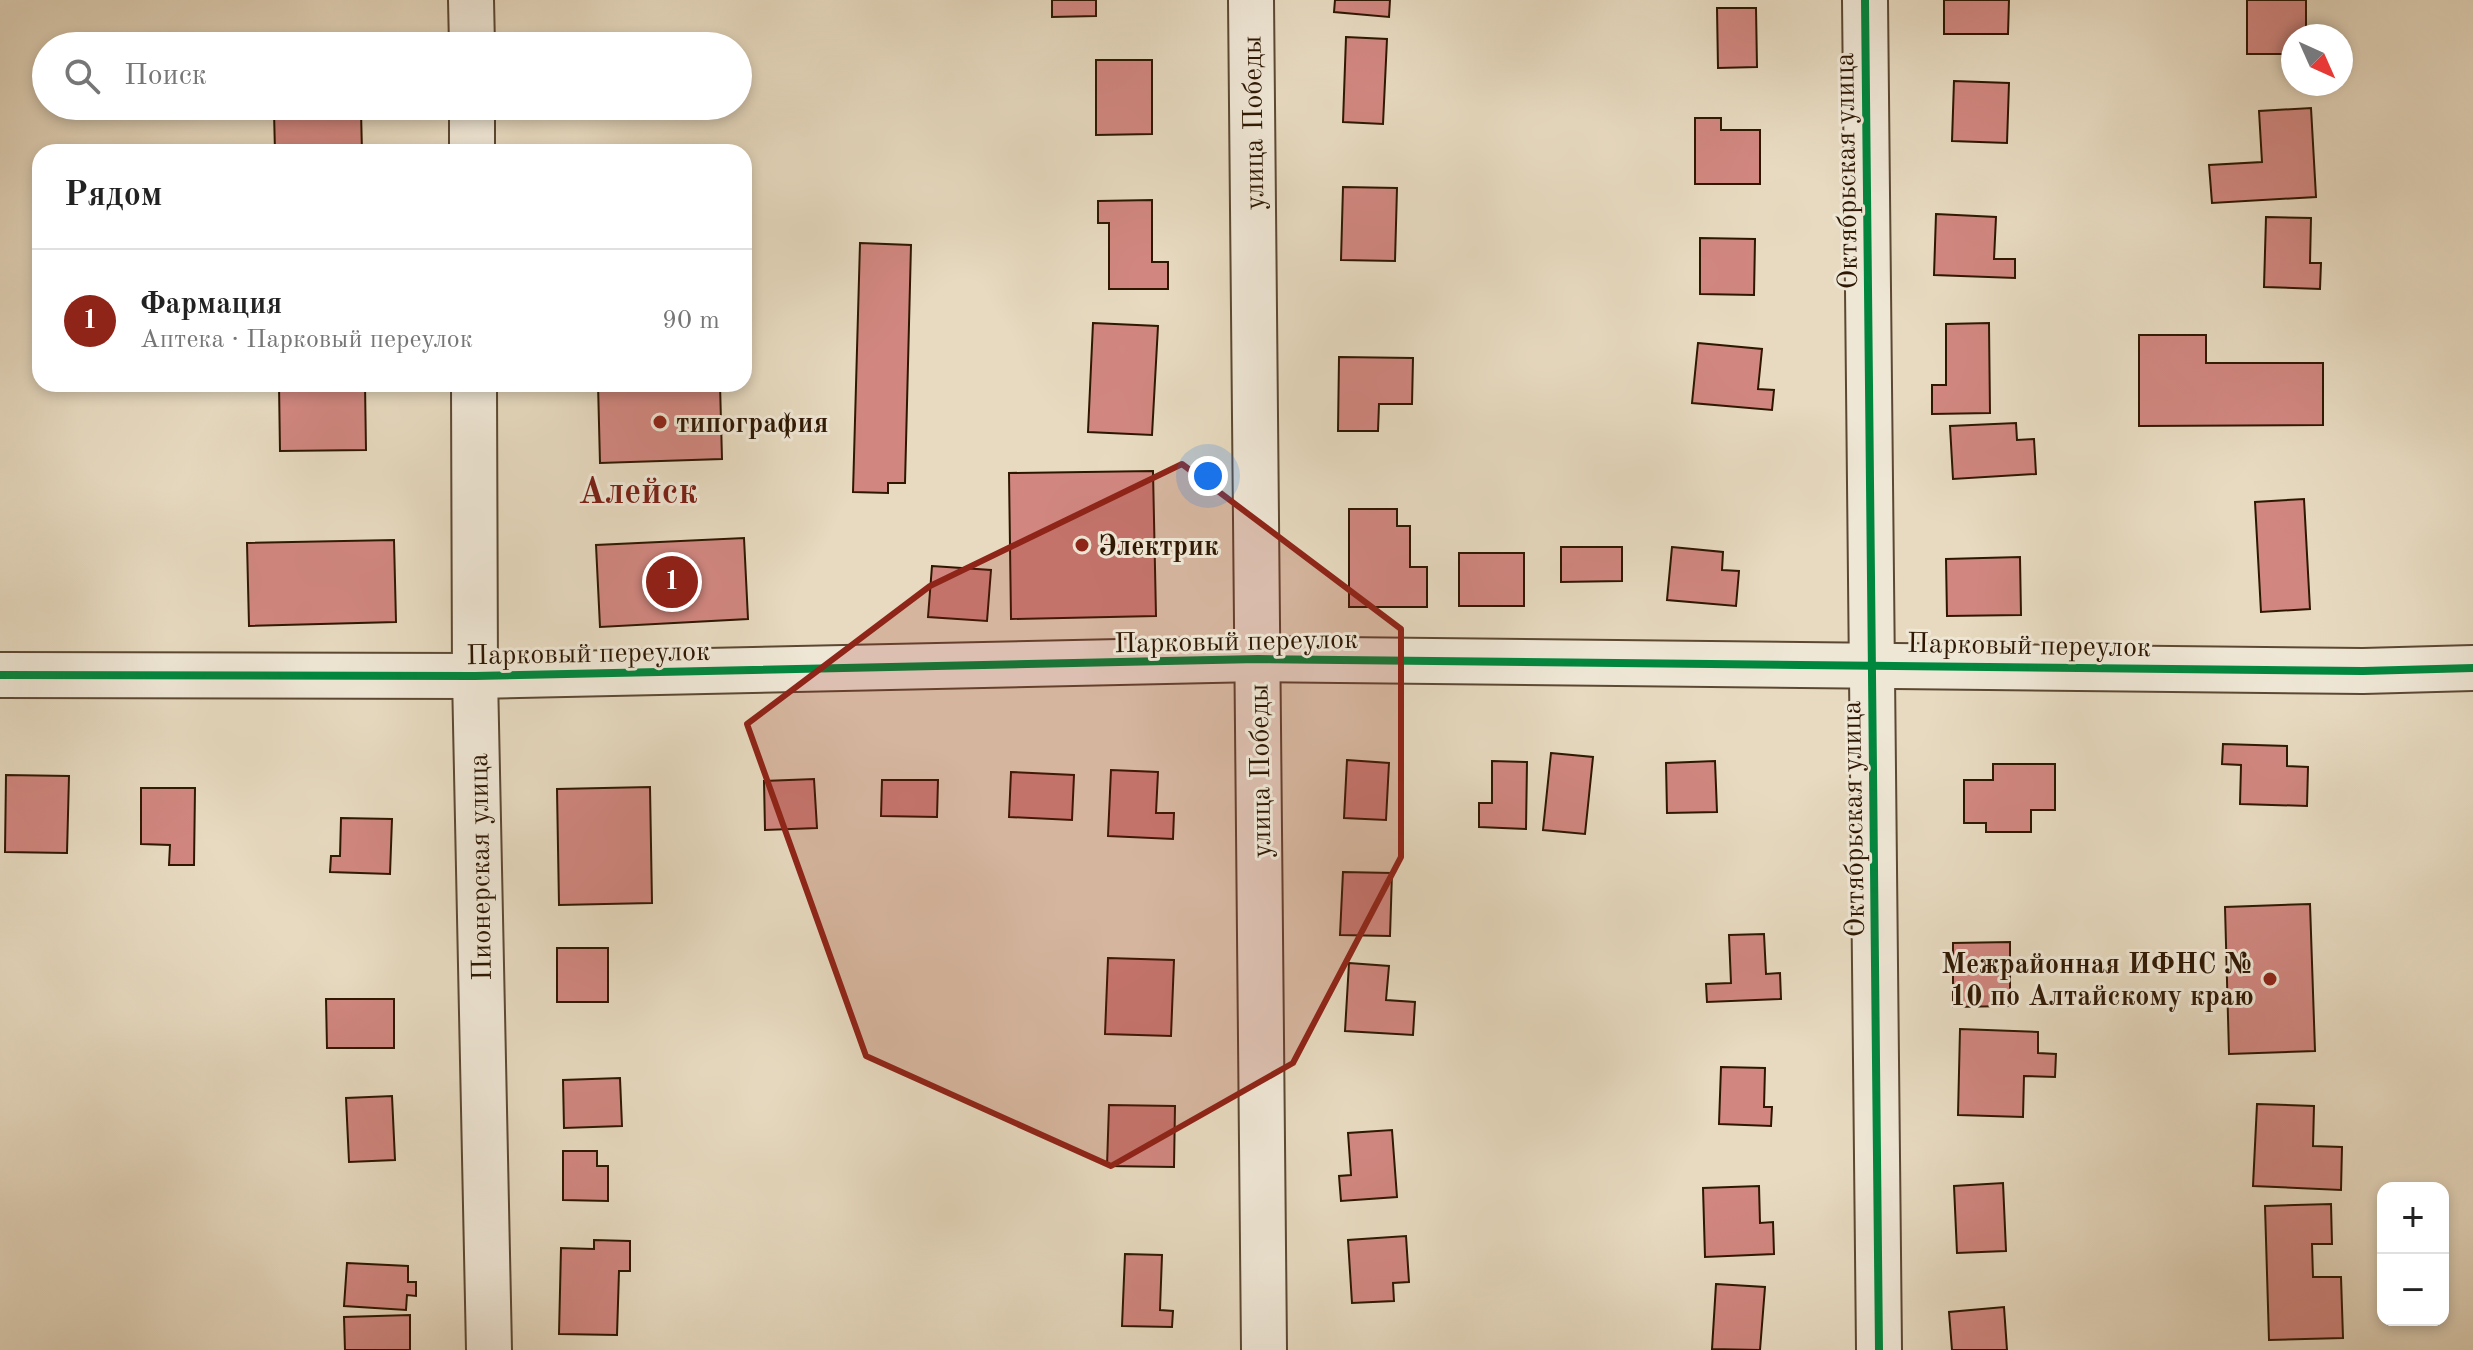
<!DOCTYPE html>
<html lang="ru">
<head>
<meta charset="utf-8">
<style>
  :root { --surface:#fff; --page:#f2f2f2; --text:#222; --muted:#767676; --line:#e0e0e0; --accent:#8f2418 }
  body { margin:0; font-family:"Old Standard TT",serif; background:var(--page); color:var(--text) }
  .controls { position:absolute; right:24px; bottom:24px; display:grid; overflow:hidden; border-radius:16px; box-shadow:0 4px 12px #0003 }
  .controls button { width:72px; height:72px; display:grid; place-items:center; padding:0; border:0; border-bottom:2px solid var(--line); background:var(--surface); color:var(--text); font:40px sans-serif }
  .compass { position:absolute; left:2281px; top:24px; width:72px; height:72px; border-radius:50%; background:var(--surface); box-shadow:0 4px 12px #0003; rotate:135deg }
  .you { position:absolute; left:1208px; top:476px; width:28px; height:28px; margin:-20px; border:6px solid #fff; border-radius:50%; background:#1a73e8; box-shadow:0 0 0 12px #1a73e833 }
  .badge { display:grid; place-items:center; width:52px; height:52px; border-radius:50%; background:var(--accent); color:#fff; font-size:26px; font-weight:700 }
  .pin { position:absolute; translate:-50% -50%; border:4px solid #fff; box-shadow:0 2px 8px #0006 }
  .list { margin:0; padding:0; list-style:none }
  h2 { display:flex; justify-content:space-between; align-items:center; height:104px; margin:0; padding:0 32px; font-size:34px }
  h2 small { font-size:26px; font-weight:400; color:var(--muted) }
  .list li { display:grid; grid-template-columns:52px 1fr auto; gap:24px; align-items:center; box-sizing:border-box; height:144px; padding:0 32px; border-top:2px solid var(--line) }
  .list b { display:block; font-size:30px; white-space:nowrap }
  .list p { margin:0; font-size:26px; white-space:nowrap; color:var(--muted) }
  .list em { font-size:26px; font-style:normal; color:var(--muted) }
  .icon { flex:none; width:44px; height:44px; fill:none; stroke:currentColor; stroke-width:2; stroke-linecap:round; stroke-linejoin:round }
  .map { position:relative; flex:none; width:2473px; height:1350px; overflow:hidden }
  .search { position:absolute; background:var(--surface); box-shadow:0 4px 12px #0003; left:32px; top:32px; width:720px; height:88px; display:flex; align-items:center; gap:20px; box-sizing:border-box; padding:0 28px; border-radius:44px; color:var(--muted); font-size:30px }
  .panel { position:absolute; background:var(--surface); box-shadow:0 4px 12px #0003; left:32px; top:144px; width:720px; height:248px; border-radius:24px }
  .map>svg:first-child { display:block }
</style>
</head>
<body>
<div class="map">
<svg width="2473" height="1350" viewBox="0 0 2473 1350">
  <rect width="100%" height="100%" fill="#e7dac0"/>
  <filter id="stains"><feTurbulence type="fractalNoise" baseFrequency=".0025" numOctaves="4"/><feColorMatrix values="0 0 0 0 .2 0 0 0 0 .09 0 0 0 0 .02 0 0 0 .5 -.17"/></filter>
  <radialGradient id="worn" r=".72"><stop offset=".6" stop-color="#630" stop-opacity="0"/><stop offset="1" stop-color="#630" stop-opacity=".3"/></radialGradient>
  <g fill="#d18780" stroke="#2e1702" stroke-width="2">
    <polygon points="1052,0 1096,0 1096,16 1052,17"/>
    <polygon points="1335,0 1390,0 1389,17 1334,12"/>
    <polygon points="1944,0 2009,0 2008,34 1944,34"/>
    <polygon points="2247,0 2306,0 2306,36 2293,36 2293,54 2247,54"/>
    <polygon points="1717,8 1756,8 1757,67 1718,68"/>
    <polygon points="1346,37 1387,39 1383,124 1343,122"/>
    <polygon points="1096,60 1152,60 1152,134 1096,135"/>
    <polygon points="1954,81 2009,83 2007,143 1952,141"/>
    <polygon points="2311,108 2316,197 2212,203 2209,165 2262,162 2259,111"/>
    <polygon points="361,111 362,152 275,152 274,112"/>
    <polygon points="1695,118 1721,118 1721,130 1760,130 1760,184 1695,184"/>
    <polygon points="1343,187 1397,188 1395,261 1341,260"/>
    <polygon points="1152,200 1152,262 1168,262 1168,289 1109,289 1109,223 1098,223 1098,201"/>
    <polygon points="1936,214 1996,217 1994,259 2015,259 2015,278 1934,275"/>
    <polygon points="2266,217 2311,218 2310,263 2321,263 2320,289 2264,287"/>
    <polygon points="1700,238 1755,239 1754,295 1700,294"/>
    <polygon points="860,243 911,245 905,483 888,483 888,493 853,492"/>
    <polygon points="1093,323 1158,326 1152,435 1088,432"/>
    <polygon points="1989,323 1990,413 1932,414 1932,385 1946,385 1946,324"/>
    <polygon points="2139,335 2206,335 2206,363 2323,363 2323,425 2139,426"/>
    <polygon points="1698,343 1762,349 1758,389 1774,390 1772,410 1692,403"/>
    <polygon points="1339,357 1413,358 1412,404 1379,404 1378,431 1338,431"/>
    <polygon points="279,384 365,384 366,450 280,451"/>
    <polygon points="598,384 720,384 722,459 600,463"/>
    <polygon points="2016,423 2017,440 2034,439 2036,474 1953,479 1950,426"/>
    <polygon points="1153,471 1156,616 1011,619 1009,473"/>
    <polygon points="2304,499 2310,609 2261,612 2255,502"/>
    <polygon points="1349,509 1397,509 1397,526 1410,526 1410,567 1427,567 1427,607 1349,607"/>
    <polygon points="744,538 748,619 600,627 596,545"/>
    <polygon points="394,540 396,622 249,626 247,543"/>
    <polygon points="1561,547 1622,547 1622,581 1561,582"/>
    <polygon points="1672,547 1723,552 1722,570 1739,571 1736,606 1667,600"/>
    <rect x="1459" y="553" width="65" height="53"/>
    <polygon points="2020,557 2021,615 1947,616 1946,559"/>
    <polygon points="932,566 991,570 987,621 928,617"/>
    <polygon points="2223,744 2287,746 2287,766 2308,767 2307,806 2240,804 2241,765 2222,764"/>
    <polygon points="1551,753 1593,757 1585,834 1543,830"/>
    <polygon points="1347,760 1389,763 1386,820 1344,818"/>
    <polygon points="1492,761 1527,762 1526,829 1479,827 1479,803 1492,803"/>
    <polygon points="1715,761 1717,812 1667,813 1666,763"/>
    <polygon points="1993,764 2055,764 2055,810 2031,810 2031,832 1986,832 1986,823 1964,823 1964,780 1993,780"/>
    <polygon points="1111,770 1158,772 1156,813 1174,813 1173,839 1108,836"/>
    <polygon points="1011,772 1074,775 1072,820 1009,817"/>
    <polygon points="6,775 69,776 67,853 5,852"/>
    <polygon points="814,779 817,828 765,830 764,781"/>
    <polygon points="882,780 938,780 937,817 881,816"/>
    <polygon points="650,787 652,903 559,905 557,789"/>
    <polygon points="141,788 195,788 194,865 169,865 170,845 141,844"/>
    <polygon points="341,818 392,819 390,874 330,872 331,856 340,856"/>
    <polygon points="1343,872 1392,873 1390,936 1340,935"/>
    <polygon points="2310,904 2315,1051 2229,1054 2225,907"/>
    <polygon points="1764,934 1766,974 1780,973 1781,999 1707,1002 1706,984 1731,983 1729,935"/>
    <polygon points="2010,942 2010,1006 1953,1007 1953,943"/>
    <rect x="557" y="948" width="51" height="54"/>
    <polygon points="1108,958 1174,960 1171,1036 1105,1034"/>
    <polygon points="1349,963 1389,966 1386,1000 1415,1002 1413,1035 1345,1031"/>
    <polygon points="326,999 394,999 394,1048 327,1048"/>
    <polygon points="1960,1029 2038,1032 2038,1053 2056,1054 2055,1077 2024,1076 2023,1117 1958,1115"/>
    <polygon points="1721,1067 1765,1068 1764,1107 1772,1107 1771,1126 1719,1124"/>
    <polygon points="620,1078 622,1126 564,1128 563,1080"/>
    <polygon points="392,1096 395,1160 349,1162 346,1098"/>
    <polygon points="2257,1104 2314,1106 2313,1146 2342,1147 2341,1190 2253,1186"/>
    <polygon points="1109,1105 1175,1106 1174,1167 1107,1166"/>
    <polygon points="1392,1130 1397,1197 1341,1201 1339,1176 1351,1175 1348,1133"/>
    <polygon points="563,1151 597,1151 597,1166 608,1166 608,1201 563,1200"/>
    <polygon points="2003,1183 2006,1251 1957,1253 1954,1186"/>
    <polygon points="1759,1186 1760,1223 1773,1222 1774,1254 1705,1257 1703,1188"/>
    <polygon points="2331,1204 2332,1244 2312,1244 2313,1277 2341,1277 2343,1338 2269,1340 2265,1206"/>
    <polygon points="1406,1236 1409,1282 1393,1283 1394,1301 1352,1303 1348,1240"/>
    <polygon points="594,1240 630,1241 630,1271 619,1271 617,1335 559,1334 561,1248 594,1249"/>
    <polygon points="1125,1254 1162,1255 1160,1310 1173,1311 1172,1327 1122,1326"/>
    <polygon points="347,1263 408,1266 408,1282 416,1282 416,1296 407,1295 406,1310 344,1306"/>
    <polygon points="1716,1284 1765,1287 1760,1350 1712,1349"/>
    <polygon points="2004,1307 2007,1350 1952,1350 1949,1312"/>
    <polygon points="410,1315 410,1350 345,1350 344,1317"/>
  </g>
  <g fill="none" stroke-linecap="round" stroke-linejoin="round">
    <g stroke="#5c4832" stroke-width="48">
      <g id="minor">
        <polyline points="471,0 472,46"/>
        <polyline points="1251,0 1264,1350"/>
        <polyline points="1865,0 1879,1350"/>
        <polyline points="472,106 472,152"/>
        <polyline points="474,384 475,676 489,1350"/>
        <polyline points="0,675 475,676 1258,659 2363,671 2473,668"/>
      </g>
    </g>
    <use href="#minor" stroke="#efe7d6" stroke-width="44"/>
    <g stroke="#efe7d6" stroke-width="13">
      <g id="cycleway">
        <polyline points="1865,0 1879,1350"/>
        <polyline points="0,675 475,676 1258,659 2363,671 2473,668"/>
      </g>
    </g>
    <use href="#cycleway" stroke="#00873e" stroke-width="8"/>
  </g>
  <path fill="#8f2418" fill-opacity="0.2" stroke="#8f2418" stroke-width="6" stroke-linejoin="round" d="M1182 464 1401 629V857L1293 1063 1111 1166 866 1056 747 724 930 586Z"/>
  <g fill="#8f2418" stroke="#efe7d6" stroke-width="3">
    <circle cx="660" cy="422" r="8"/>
    <circle cx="1082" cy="545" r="8"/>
    <circle cx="2270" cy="979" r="8"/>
  </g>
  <g text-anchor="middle" stroke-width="6" stroke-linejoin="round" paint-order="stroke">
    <g font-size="28" fill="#2e1702" stroke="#efe7d6">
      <text transform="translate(1252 123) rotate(-91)" y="10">улица Победы</text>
      <text transform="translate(1845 171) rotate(-91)" y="10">Октябрьская улица</text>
      <text transform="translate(1236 640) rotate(-1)" y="10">Парковый переулок</text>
      <text transform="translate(2029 644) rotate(1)" y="10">Парковый переулок</text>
      <text transform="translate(588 652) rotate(-1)" y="10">Парковый переулок</text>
      <text transform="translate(1259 771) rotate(-91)" y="10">улица Победы</text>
      <text transform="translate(1852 819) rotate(-91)" y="10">Октябрьская улица</text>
      <text transform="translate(479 867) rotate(-91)" y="10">Пионерская улица</text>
    </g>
    <g font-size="28" font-weight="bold" fill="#2e1702" stroke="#efe7d6" text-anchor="start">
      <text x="676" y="432">типография</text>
      <text x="1098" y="555">Электрик</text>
      <text x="2254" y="973" text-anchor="end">Межрайонная ИФНС №<tspan x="2254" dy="32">10 по Алтайскому краю</tspan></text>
    </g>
    <g font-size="36" font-weight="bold" fill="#7a1f14" stroke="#efe7d6">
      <text x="638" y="503">Алейск</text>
    </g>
  </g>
  <rect width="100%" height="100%" filter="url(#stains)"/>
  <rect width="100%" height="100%" fill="url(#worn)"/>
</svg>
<div class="controls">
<button>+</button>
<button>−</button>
</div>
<svg class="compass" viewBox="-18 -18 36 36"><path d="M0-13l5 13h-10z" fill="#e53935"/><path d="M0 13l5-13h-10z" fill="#767676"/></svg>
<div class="you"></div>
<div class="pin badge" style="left:672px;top:582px">1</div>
<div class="search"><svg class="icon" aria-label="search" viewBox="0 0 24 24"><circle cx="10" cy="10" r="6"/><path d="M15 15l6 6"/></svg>Поиск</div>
<section class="panel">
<h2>Рядом<small></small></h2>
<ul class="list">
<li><span class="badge">1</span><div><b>Фармация</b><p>Аптека · Парковый переулок</p></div><em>90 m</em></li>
</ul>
</section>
</div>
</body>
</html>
